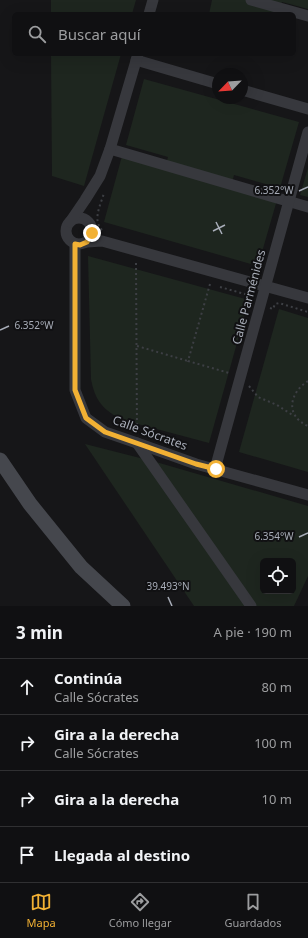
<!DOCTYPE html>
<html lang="es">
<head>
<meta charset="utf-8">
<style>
  :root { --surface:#101012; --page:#19191b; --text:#f1f3f6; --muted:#9c9d9f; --line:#303032; --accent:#f2b134 }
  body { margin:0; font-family:"Noto Sans",sans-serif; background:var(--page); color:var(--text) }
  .controls { position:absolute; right:12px; bottom:12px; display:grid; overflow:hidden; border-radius:6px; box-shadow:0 4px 16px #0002 }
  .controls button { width:36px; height:36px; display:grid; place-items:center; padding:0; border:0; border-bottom:1px solid var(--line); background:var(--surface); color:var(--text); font:20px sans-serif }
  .compass { position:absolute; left:212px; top:68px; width:36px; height:36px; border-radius:50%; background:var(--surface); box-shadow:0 4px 16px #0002; rotate:245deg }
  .stop { position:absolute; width:12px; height:12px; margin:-9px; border:3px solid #f2b134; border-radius:50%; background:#fff }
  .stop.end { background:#f2b134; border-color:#fff; box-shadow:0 1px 4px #0008 }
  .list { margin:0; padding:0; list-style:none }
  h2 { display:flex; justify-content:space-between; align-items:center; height:52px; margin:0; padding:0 16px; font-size:17px }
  h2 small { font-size:13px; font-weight:400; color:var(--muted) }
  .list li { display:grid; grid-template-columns:26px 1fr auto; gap:12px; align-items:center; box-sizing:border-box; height:56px; padding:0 16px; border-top:1px solid var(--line) }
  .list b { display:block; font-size:15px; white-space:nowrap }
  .list p { margin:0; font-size:13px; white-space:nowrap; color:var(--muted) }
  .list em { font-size:13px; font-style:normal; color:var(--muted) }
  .icon { flex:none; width:22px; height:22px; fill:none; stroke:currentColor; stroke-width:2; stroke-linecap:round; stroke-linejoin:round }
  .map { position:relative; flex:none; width:308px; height:606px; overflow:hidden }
  .search { position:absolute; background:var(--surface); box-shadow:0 4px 16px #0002; left:12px; right:12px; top:12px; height:44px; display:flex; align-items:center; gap:10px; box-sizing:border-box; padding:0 14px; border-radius:6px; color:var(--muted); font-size:15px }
  .sheet { height:276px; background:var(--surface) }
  nav { display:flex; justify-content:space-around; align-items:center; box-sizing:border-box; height:56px; border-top:1px solid var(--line); background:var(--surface); font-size:11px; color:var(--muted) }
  nav a { display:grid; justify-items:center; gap:2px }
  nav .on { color:var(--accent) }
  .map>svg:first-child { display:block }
</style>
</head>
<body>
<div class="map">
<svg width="308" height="606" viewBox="0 0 308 606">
  <rect width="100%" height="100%" fill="#161618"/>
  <g fill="#1e261f" fill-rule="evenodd">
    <polygon points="51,0 136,0 132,14 51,14"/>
    <polygon points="212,0 308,0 308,9 282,2 279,14 209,14"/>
    <polygon points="51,54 121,54 84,186 52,176"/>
    <polygon points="144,79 299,122 280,188 234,175 231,186 277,200 258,266 104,222 122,156 165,168 168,157 126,145"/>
    <polygon points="308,168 308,197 300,195"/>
    <path d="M88 256 249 300 209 443 123 420C103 410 95 401 91 379Z"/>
    <polygon points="279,309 308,318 308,472 239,452"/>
    <polygon points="85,444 144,459 245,606 194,606"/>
    <path d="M156 462 308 506V576L294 606H255ZM263 561H293V591H263Z"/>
  </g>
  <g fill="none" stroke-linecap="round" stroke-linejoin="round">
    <g stroke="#3d3f44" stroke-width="2" stroke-dasharray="2 3" stroke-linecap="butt">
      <path d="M102 230C92 220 101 204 104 193"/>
      <polyline points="136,263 137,432"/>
      <polyline points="210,284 188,361 229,373"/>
      <polyline points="220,287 252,296"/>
      <polyline points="270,308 273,309 275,304 279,303 308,312"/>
      <polyline points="137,346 188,361"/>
      <path d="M308 381C289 393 285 416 308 426"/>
      <polyline points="249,386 258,397 277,405 294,416"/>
    </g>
    <g stroke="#37383d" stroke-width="11">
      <polyline points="251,0 308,16"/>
      <polyline points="149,14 153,0"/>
      <polyline points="136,60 218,84"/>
      <polyline points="242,90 308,109"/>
      <polyline points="110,149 308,207"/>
      <circle cx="79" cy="231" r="13"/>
      <polyline points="70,222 85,200 100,176 110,149 138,54"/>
      <polyline points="87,242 102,241 308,298"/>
      <polyline points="75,244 75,390 86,418 105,432 137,443 196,464 308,495"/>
      <polyline points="137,443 251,606"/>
      <polyline points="215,469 308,132"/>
    </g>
    <polyline stroke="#45474d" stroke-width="15" points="0,460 30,504 81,567 123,606"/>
  </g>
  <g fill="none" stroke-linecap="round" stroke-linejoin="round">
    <polyline stroke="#f2b134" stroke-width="5" points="92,233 87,242 80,245 75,244 75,390 86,418 105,432 196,464 216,469"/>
  </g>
  <path fill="none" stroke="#a8adb8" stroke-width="1.5" d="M299 191 308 187M216 222 222 234M213 231 225 225M0 330 9 326M299 537 308 533M168 597 172 606"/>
  <g text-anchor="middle" stroke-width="4" stroke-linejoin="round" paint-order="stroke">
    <g font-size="12" fill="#a8adb8" stroke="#111113">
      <text transform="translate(249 297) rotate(-75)" y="4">Calle Parménides</text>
      <text transform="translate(150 433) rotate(20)" y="4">Calle Sócrates</text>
    </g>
  </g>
  <g font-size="10" text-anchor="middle" fill="#a8adb8" stroke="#111113" stroke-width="4" stroke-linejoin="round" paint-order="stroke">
    <text x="274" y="194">6.352°W</text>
    <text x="34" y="329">6.352°W</text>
    <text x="274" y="540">6.354°W</text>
    <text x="168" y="590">39.493°N</text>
  </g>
</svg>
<div class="controls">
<button><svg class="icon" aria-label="locate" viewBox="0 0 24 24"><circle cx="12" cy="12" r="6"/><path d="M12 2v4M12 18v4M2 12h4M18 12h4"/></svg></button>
</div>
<svg class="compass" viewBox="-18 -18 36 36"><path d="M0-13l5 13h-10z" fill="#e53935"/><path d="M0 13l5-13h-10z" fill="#9c9d9f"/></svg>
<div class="stop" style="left:216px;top:469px"></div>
<div class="stop end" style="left:92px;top:233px"></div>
<div class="search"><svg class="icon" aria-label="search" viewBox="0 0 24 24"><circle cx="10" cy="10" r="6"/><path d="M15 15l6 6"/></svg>Buscar aquí</div>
</div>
<section class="sheet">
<h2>3 min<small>A pie · 190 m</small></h2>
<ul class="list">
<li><svg class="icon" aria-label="ahead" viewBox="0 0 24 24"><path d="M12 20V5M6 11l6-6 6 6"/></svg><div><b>Continúa</b><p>Calle Sócrates</p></div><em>80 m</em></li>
<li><svg class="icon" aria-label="right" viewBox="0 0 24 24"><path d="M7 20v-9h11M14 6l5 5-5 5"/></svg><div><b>Gira a la derecha</b><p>Calle Sócrates</p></div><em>100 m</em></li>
<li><svg class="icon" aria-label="right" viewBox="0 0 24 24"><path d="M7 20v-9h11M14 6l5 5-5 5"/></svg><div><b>Gira a la derecha</b></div><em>10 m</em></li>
<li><svg class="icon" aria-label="arrive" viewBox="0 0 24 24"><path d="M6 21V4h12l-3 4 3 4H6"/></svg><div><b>Llegada al destino</b></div></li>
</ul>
</section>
<nav>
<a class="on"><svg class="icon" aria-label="map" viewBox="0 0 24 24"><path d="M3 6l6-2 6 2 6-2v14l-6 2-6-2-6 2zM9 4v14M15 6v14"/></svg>Mapa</a>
<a><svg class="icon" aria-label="directions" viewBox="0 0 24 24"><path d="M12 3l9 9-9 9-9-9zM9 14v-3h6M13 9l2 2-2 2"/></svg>Cómo llegar</a>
<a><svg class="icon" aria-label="saved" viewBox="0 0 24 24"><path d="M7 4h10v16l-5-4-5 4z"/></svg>Guardados</a>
</nav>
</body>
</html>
